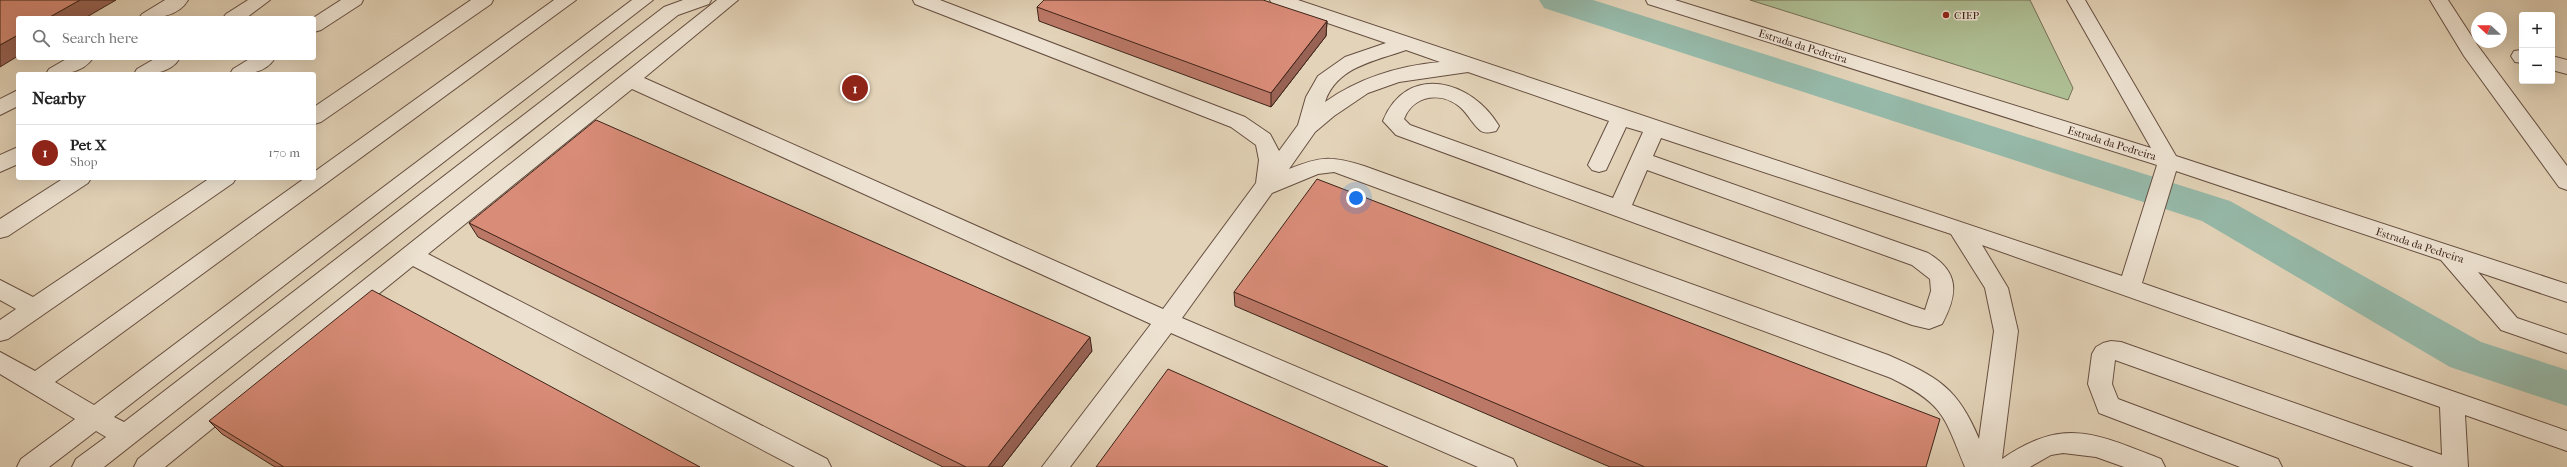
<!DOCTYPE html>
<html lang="en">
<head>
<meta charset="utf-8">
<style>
  :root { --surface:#fff; --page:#f6f6f6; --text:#222; --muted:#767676; --line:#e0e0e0; --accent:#8f2418 }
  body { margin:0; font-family:"IM FELL French Canon",serif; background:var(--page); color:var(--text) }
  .controls { position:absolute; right:12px; top:12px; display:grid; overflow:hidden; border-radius:4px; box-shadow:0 4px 16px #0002 }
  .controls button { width:36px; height:36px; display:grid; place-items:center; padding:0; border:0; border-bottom:1px solid var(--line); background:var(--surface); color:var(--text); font:20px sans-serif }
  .compass { position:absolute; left:2471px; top:12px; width:36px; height:36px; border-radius:50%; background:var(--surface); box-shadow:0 4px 16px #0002; rotate:292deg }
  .you { position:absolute; left:1356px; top:198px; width:14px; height:14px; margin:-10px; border:3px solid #fff; border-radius:50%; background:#1a73e8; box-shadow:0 0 0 6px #1a73e833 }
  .badge { display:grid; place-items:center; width:26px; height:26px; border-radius:50%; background:var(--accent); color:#fff; font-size:13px; font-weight:700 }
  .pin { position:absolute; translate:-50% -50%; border:2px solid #fff; box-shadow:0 1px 4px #0006 }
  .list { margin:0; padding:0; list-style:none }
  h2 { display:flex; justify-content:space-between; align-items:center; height:52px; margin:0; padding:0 16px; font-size:17px }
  h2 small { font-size:13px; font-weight:400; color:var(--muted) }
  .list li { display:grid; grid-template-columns:26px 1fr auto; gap:12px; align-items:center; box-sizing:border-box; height:56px; padding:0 16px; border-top:1px solid var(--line) }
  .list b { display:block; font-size:15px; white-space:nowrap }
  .list p { margin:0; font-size:13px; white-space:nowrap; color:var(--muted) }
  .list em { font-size:13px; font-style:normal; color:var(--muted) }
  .icon { flex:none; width:22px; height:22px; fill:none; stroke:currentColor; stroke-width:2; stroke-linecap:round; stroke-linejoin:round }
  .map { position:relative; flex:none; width:2567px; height:467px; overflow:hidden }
  .search { position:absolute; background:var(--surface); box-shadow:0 4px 16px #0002; left:16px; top:16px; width:300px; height:44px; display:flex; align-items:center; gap:10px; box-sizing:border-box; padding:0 14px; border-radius:4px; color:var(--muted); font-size:15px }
  .panel { position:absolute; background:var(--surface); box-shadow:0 4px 16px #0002; left:16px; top:72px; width:300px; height:108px; border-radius:4px }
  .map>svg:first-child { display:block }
</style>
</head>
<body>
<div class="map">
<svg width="2567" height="467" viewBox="0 0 2567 467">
  <rect width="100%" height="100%" fill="#e3d3b8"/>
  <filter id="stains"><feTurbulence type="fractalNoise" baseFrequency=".005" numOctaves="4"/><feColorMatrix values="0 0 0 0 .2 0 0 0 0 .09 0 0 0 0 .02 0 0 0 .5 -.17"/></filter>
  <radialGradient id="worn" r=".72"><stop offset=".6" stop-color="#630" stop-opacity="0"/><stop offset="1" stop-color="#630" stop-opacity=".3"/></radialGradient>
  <polygon fill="#aebe93" stroke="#767056" points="1750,0 2030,0 2073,88 2068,100"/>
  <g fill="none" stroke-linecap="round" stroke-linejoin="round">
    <polygon fill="#96b9a9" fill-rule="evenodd" points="1539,0 1593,0 2230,201 2481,342 2567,370 2567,406 2450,367 2202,221 1544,8"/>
    <g stroke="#664f41" stroke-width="2">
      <g id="minor">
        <path d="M165 0H188C178 17 157 18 139 18L142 14Z"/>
        <polygon points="248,0 270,0 246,18 223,18 226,14"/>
        <polygon points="341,0 363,0 361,4 321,30 314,32 313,18"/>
        <polygon points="471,0 493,0 491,4 321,122 314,124 314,107"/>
        <polygon points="554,0 576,0 55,382 94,405 632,0 653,0 114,417 124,422 664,7 683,0 711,0 709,4 678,15 104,467 72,467 76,459 106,437 96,431 49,467 17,467 21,459 75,419 0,374 0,352 35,371 305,178 314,178 314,172"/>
        <path d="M717 0H738L644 78 1163 309 1256 183 1259 160 1256 145 1231 127 915 4 913 0H940L1245 117 1270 134 1279 151 1298 125 1306 97 1318 76 1345 57 1386 43 1272 4 1270 0H1298L2122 276 2157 165 1648 4 1646 0H1675L2151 148 2067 0H2085L2176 156 2567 284V302L2478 272 2517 318 2567 335V353L2501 330 2441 260 2176 171 2142 283 2567 431V451L2465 415 2468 467H2414L2115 360 2112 384 2118 399 2278 459 2282 467H2240L2099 413 2088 384 2092 354 2096 347 2103 343 2111 341 2121 342 2442 455 2440 407 1982 245 2008 288 2018 331 2002 459C2065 416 2096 434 2161 459L2165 467H2124L2096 457 2063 453 2051 455 2030 467H1965C1944 416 1944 404 1891 378L1334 172 1318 174 1272 193 1182 318 1513 459 1517 467H1478L1171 333 1070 467H1042L1151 324 632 89 428 254 827 459 831 467H795L413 266 165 467H134L138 459ZM1406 50 1440 62C1398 66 1359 78 1325 102 1336 67 1375 61 1406 50ZM1468 72 1609 121 1588 165 1592 170 1599 172 1606 170 1626 127 1643 132 1613 198 1410 125 1404 119C1413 95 1441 91 1460 107 1468 114 1473 125 1481 131 1486 134 1491 132 1496 131L1499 126C1472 80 1407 62 1383 121L1396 135 1912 325 1929 329 1942 324C1958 294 1960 272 1928 253L1653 156 1661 138 1951 234 1985 288 1994 331 1979 439C1958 388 1938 377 1888 355L1364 166C1331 156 1321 156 1289 169L1315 132 1334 116 1368 93 1399 82ZM1647 170 1912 265 1930 279 1931 291 1925 310 1632 205Z"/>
        <polygon points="2430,0 2448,0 2478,46 2567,166 2567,190 2559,187 2464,56"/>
        <polygon points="2521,50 2522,50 2522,63 2515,62 2511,56 2514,51"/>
        <polygon points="2552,56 2567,60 2567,74 2552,70"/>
        <path d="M68 58H93C82 74 63 74 46 74L49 69Z"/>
        <path d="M156 58H180C170 74 151 74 134 74L137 69Z"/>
        <path d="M251 58H275C265 74 247 74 230 74L233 69Z"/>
        <polygon points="18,90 18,106 0,115 0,99"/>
        <polygon points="18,147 18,164 0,172 0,155"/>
        <polygon points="64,178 91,178 88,183 8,236 0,238 0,219"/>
        <polygon points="210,178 236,178 233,183 8,339 0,341 0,320 16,309 0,300 0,280 33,297"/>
      </g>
    </g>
    <use href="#minor" fill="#ede2d1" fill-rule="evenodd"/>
  </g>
  <g fill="#bb7867" stroke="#3d2319">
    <polygon points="1037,7 1327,21 1326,36 1271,107 1039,21"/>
    <polygon points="469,223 1092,351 1002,467 943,467 478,237"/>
    <polygon points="1234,292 1926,467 1610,467 1235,306"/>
    <polygon points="209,421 700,467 275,467 222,434"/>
  </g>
  <g fill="#986254" stroke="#3d2319">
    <polygon points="80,0 116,0 85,18 48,18"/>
    <polygon points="1327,21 1326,36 1271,107 1271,93"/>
    <polygon points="18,35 18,56 0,67 0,45"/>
    <polygon points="1090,337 1092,351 1002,467 988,467"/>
  </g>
  <g fill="#d98c78" stroke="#3d2319">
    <polygon points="0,0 80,0 48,18 18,18 18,35 0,45"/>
    <polygon points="1044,0 1263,0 1327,21 1271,93 1037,7"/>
    <polygon points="596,120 1090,337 988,467 966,467 469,223"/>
    <polygon points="1317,179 1940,419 1926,467 1645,467 1234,292"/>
    <polygon points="372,290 700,467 284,467 209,421"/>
    <polygon points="1168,369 1388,467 1096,467"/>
  </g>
  <circle fill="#8f2418" stroke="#ede2d1" stroke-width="1.5" cx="1946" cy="15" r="4"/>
  <g text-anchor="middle" stroke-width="3" stroke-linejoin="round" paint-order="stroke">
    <g font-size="11" fill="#3d2319" stroke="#ede2d1" text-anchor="start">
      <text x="1954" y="19">CIEP</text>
    </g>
    <g font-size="11" fill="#3d2319" stroke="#ede2d1">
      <text transform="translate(1803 46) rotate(17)" y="4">Estrada da Pedreira</text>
      <text transform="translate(2112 143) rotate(17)" y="4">Estrada da Pedreira</text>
      <text transform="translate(2420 245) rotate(18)" y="4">Estrada da Pedreira</text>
    </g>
  </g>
  <rect width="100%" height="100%" filter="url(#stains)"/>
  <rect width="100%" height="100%" fill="url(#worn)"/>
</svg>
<div class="controls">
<button>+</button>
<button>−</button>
</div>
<svg class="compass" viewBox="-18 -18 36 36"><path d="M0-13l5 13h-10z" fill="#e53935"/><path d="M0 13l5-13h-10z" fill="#767676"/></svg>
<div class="you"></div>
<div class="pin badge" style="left:855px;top:88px">1</div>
<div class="search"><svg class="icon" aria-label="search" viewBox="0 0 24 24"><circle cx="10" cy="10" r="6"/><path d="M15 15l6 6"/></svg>Search here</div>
<section class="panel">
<h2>Nearby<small></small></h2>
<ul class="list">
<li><span class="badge">1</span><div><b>Pet X</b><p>Shop</p></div><em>170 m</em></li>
</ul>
</section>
</div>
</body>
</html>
